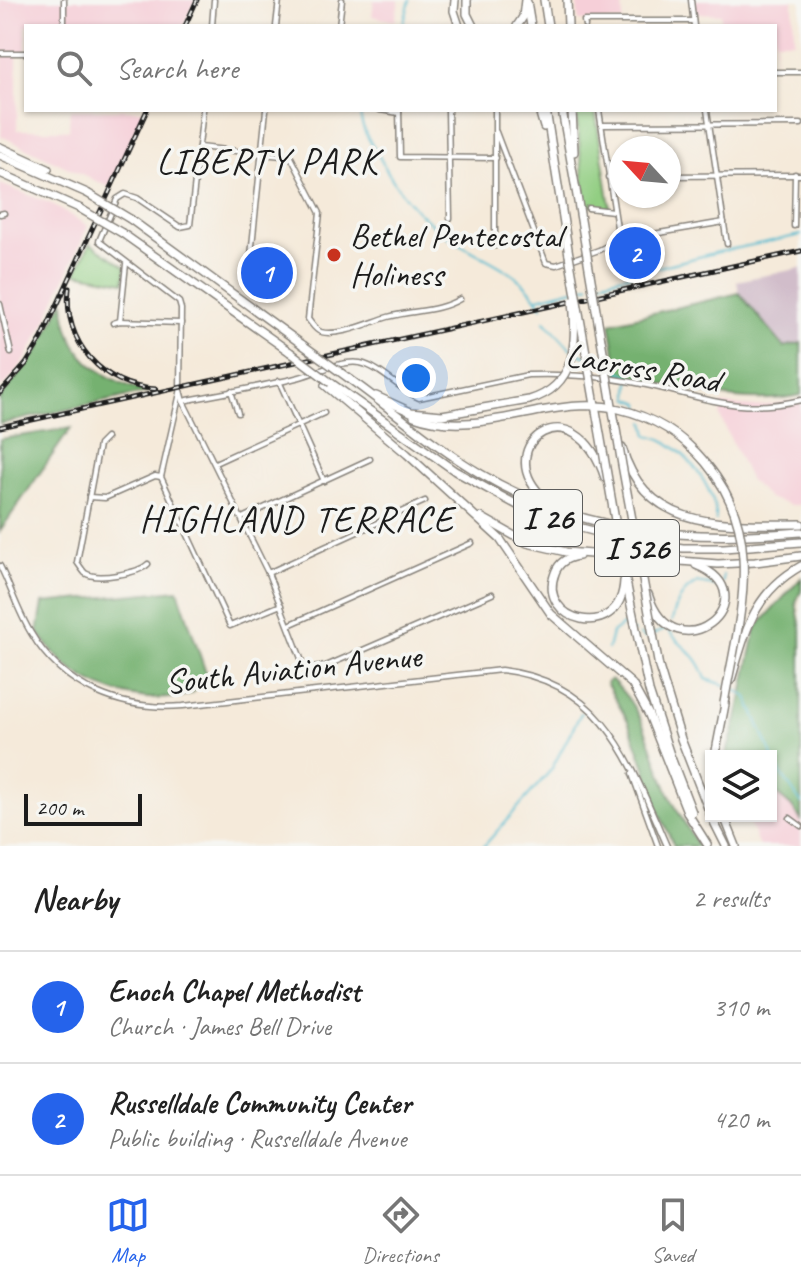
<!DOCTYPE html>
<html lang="en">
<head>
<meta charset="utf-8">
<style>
  :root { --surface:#fff; --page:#f6f6f6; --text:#222; --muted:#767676; --line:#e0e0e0; --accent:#2563eb }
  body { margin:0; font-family:Caveat,sans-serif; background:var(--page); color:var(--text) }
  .controls { position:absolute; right:24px; bottom:24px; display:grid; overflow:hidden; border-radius:0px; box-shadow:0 2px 6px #0004 }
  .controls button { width:72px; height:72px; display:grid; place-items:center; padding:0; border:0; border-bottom:2px solid var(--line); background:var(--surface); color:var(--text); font:40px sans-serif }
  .compass { position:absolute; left:609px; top:136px; width:72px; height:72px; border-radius:50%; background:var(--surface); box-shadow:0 2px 6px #0004; rotate:296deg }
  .scale { position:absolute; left:24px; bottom:20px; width:118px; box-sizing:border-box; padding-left:8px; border:4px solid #1c1c1c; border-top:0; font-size:22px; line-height:28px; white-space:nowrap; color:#1c1c1c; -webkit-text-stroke:6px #f6f6f2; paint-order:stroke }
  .you { position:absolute; left:416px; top:378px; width:28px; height:28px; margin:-20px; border:6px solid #fff; border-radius:50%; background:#1a73e8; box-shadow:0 0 0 12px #1a73e833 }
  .badge { display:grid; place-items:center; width:52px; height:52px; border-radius:50%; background:var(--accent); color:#fff; font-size:26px; font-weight:700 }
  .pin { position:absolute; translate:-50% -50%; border:4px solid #fff; box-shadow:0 2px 8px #0006 }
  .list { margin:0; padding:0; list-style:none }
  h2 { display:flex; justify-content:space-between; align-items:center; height:104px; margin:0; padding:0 32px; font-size:34px }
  h2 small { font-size:26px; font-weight:400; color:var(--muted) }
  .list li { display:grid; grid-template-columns:52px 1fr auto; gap:24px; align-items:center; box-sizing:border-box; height:112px; padding:0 32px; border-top:2px solid var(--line) }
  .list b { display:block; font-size:30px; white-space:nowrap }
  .list p { margin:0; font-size:26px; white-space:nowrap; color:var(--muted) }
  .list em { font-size:26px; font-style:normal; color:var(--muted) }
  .icon { flex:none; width:44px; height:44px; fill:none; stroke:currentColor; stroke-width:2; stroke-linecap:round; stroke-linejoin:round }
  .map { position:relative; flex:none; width:801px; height:846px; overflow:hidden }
  .search { position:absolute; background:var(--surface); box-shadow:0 2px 6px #0004; left:24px; right:24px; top:24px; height:88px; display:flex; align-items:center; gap:20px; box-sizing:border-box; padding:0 28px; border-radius:0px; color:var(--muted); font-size:30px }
  .sheet { height:328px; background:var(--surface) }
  nav { display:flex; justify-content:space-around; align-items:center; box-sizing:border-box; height:112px; border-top:2px solid var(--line); background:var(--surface); font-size:22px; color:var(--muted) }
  nav a { display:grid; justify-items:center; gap:4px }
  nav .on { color:var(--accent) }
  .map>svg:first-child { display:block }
</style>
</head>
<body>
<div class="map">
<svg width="801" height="846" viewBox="0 0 801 846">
  <rect width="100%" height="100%" fill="#f6f6f2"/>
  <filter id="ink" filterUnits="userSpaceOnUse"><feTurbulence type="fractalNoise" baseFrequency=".0125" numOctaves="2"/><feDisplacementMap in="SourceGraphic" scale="16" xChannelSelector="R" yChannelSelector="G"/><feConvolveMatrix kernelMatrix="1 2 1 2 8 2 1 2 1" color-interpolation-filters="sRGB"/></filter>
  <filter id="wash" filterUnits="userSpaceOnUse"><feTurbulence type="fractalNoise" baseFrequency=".006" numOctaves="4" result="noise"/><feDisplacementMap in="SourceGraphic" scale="32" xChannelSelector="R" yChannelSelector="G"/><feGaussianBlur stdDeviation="1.8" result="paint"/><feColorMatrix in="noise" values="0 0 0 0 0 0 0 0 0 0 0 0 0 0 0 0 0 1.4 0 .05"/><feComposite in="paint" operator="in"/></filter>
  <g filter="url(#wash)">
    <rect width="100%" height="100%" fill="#f5eada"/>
    <g fill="#f6cfd8">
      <polygon points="0,0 195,0 183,26 26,26 26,53 17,53 17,130 69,130 70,110 144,110 109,187 1,136 3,53 0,53"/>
      <polygon points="374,0 399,0 395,21 372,16"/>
      <polygon points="576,0 622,0 623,21 579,21"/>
      <polygon points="691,0 793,0 794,41 776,41 775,72 775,26 721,26 721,14 693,13"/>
      <polygon points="0,184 52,204 88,226 46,321 25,360 6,384 0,387"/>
      <polygon points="801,400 801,505 790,505 768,498 749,479 720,416 722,404 753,407"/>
      <polygon points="771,789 791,806 801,820 801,846 759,846 746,816 771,816"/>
    </g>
    <polygon fill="#d1bdca" points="801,268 801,343 784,347 739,293 737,281"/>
    <g fill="#92ce82" stroke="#57754f" stroke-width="2">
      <polygon points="595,110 610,206 609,208 586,204 576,111"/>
      <polygon points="90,243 126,267 124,282 76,273"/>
    </g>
    <g fill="#75b170" stroke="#486646" stroke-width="2">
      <path d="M739 293 784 347 801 343V395C737 409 681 385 619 376L610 323Z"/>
      <path d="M64 300C65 355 100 379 148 392L0 424V398L38 351Z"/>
      <polygon points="71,428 0,531 0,439"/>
      <polygon points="801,578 801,591 796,602 801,629 801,820 791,806 771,789 771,756 726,756 737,719 756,628"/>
      <path d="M178 590 208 679C202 684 196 691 189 694 153 705 106 694 76 673 60 662 49 648 38 632L43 603Z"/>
      <path d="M611 679C649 716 650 751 670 796 678 813 689 830 698 846H674L653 799 646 770 628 721 606 683Z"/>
    </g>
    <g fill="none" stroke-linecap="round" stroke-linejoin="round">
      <g stroke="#53bbd0" stroke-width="2">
        <polyline points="403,26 410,0"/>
        <path d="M360 110C360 130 372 143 381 160 396 189 417 214 444 234 478 259 519 266 542 307"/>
        <polyline points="596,283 714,253 801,235"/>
        <polyline points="538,298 590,285"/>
        <polyline points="545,321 571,349"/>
        <polyline points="576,353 600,361"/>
        <polyline points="609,366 630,376 629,398 640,403 642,412"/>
        <path d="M645 422 648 435C680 440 717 488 716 520"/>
        <polyline points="723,575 723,582"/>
        <path d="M672 621C676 604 681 591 697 583L714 586 718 585"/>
        <path d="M668 629C681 650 696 649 706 679L725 685"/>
        <polyline points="640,635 645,638 667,629"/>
        <polyline points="608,649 612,633 622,625 634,632"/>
        <polyline points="731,687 747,697 778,769 801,803"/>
        <polyline points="484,846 551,770 581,713"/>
      </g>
    </g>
  </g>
  <g filter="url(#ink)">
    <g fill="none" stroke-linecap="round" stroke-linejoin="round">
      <g stroke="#88837b" stroke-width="7">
        <g id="minor">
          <polyline points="64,0 64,26"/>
          <polyline points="691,0 694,26"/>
          <polyline points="212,26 214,0"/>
          <polyline points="276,26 279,0"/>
          <polyline points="339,26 342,0"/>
          <polyline points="585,26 584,21 693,21"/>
          <polyline points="0,53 26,53"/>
          <polyline points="775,72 801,72"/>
          <polyline points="203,110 190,225 180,227 137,198 125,194 117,199 99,241 179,302 181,309 180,390 183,401 268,573 305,669 326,666 492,594"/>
          <polyline points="380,110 399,113"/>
          <polyline points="399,110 400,157 496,158"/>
          <polyline points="448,110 450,218"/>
          <polyline points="495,110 495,246"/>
          <polyline points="599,110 623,267"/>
          <polyline points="707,110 727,244"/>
          <polyline points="602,125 801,124"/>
          <polyline points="496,132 546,263 556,265 599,250 618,240 724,222"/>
          <path d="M199 147 291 157 320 213 308 319C312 324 315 330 321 332 339 337 371 322 388 317 413 310 438 312 460 299"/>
          <polyline points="669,176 801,175"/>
          <polyline points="608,177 621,177"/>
          <polyline points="588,208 613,211"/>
          <polyline points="0,214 4,213"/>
          <polyline points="794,226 795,174"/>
          <polyline points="249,275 266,110"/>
          <polyline points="0,304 11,353"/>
          <polyline points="120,321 126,264"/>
          <polyline points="113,323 120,321 181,323"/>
          <polyline points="279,381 324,481"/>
          <polyline points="231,391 238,413"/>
          <polyline points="180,393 161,477 230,626 281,605"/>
          <path d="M183 401C222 393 262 387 300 377 319 372 341 360 360 363 381 367 399 390 419 398L528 375C562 374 599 376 632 382 697 394 733 416 801 400"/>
          <path d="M106 438 99 445 77 562C79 565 83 571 85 573 97 581 139 573 148 564"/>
          <polyline points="215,463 324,413"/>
          <polyline points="89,497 105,498 155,476 161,477"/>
          <polyline points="242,518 370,459"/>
          <path d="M0 566C11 588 18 612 31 633 63 688 122 711 183 706L501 670C605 682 630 762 667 846"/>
          <polyline points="268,573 425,501"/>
          <polyline points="289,625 472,543"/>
          <polyline points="632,774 658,846"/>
          <polyline points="790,818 801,826"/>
        </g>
      </g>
      <g stroke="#88837b" stroke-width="10">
        <g id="highway">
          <polyline points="455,0 454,11 459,26"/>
          <polyline points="467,0 467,14 473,26"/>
          <polyline points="544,0 548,26"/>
          <polyline points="567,0 568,26"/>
          <polyline points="527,2 531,26"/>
          <polyline points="517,26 523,17 525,0"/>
          <polyline points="539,110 544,127"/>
          <polyline points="546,110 569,255"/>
          <polyline points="562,110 576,190"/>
          <polyline points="572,110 574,152"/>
          <polyline points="0,147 48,169"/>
          <polyline points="0,155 87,193"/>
          <polyline points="0,173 79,208"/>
          <polyline points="130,219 303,345"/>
          <polyline points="122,233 290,352"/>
          <path d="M351 380C394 411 435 447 481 474 583 534 685 542 801 532"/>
          <polyline points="331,383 455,471 521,507 555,521 627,540 683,548 724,548 801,542"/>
          <polyline points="325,385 407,454 500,539 551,614 632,684 649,715 688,814 707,844"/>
          <polyline points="376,396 411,412 442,415 529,400"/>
          <path d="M414 416C455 431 499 419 540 411"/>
          <path d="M622 448C647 534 730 524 801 524"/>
          <path d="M574 512C563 507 550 504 541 495 491 444 575 385 605 478"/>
          <polyline points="481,517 527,543 566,552 718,564 755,562 801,556"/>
          <path d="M579 556C568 557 559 562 555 573 536 622 621 644 624 581"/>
          <polyline points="624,572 649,691 670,755 692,812"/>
          <path d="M648 594C675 679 773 596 696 565"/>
          <polyline points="659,667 681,739 711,816"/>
          <path d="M731 680C746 631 753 593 801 566"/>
          <polyline points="715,756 726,699"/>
          <polyline points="711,816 726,846"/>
          <polyline points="724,816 736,846"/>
        </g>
      </g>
      <use href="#minor" stroke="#fff" stroke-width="4"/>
      <use href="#highway" stroke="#fff" stroke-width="7"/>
      <g stroke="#1c1c1c" stroke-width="5">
        <g id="rail">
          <polyline points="185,26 197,0"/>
          <path d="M69 288C62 342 103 387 156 389"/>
          <polyline points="0,393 26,364 42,338 147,110"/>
          <polyline points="0,427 801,251"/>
        </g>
      </g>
      <use href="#rail" stroke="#f6f6f2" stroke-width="2" stroke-dasharray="6" stroke-linecap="butt"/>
      <g stroke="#88837b" stroke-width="10" stroke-linecap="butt">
        <g id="highway-bridge">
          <polyline points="576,190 622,465 659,667"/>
          <polyline points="87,193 130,219"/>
          <polyline points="79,208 122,233"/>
          <polyline points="569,255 624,572"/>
          <polyline points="303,345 351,380"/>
          <polyline points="290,352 331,383"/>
          <path d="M529 400C577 386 577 342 573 301"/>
          <path d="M540 411C567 406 593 403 619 409 688 425 740 487 743 558 746 605 732 656 724 703"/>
        </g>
      </g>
      <use href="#highway-bridge" stroke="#fff" stroke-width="7"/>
    </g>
  </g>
  <circle fill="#c8321e" stroke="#f6f6f2" stroke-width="3" cx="334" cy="255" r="8"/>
  <g text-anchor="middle" stroke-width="7" stroke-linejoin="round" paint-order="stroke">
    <g fill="#f6f6f2" stroke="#5d5d5c" stroke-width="2">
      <rect x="514" y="490" width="68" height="56" rx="6"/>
      <rect x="595" y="520" width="84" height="56" rx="6"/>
    </g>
    <g font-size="32" font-weight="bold" fill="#1c1c1c">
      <text x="548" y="529">I 26</text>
      <text x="637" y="559">I 526</text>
    </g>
    <g font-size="34" fill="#1c1c1c" stroke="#f6f6f2" text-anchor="start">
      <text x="350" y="247">Bethel Pentecostal<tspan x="350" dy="39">Holiness</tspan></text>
    </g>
    <g font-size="34" fill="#1c1c1c" stroke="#f6f6f2">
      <text transform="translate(643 367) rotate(10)" y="12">Lacross Road</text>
      <text transform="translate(293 668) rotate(-6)" y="12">South Aviation Avenue</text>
    </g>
    <g font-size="36" letter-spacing="2" fill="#1c1c1c" stroke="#f6f6f2">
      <text x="268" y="173">LIBERTY PARK</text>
      <text x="297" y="531">HIGHLAND TERRACE</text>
    </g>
  </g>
</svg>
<div class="controls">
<button><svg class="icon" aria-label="layers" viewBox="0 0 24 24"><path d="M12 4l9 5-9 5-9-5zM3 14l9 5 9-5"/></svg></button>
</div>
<svg class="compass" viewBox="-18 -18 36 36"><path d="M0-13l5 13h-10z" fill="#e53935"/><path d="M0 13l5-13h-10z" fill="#767676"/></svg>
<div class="scale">200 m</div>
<div class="you"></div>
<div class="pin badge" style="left:267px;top:273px">1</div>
<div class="pin badge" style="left:635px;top:253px">2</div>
<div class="search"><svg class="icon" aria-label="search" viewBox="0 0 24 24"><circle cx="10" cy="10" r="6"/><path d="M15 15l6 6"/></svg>Search here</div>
</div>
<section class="sheet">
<h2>Nearby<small>2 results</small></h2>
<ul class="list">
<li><span class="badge">1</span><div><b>Enoch Chapel Methodist</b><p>Church · James Bell Drive</p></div><em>310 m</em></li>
<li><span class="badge">2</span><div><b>Russelldale Community Center</b><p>Public building · Russelldale Avenue</p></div><em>420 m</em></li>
</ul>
</section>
<nav>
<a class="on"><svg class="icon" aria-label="map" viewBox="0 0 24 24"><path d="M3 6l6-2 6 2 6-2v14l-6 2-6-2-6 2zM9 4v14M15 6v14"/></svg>Map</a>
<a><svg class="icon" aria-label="directions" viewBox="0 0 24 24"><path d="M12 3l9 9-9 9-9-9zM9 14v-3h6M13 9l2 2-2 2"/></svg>Directions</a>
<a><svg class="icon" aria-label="saved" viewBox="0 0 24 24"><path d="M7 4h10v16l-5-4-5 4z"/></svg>Saved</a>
</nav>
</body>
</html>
